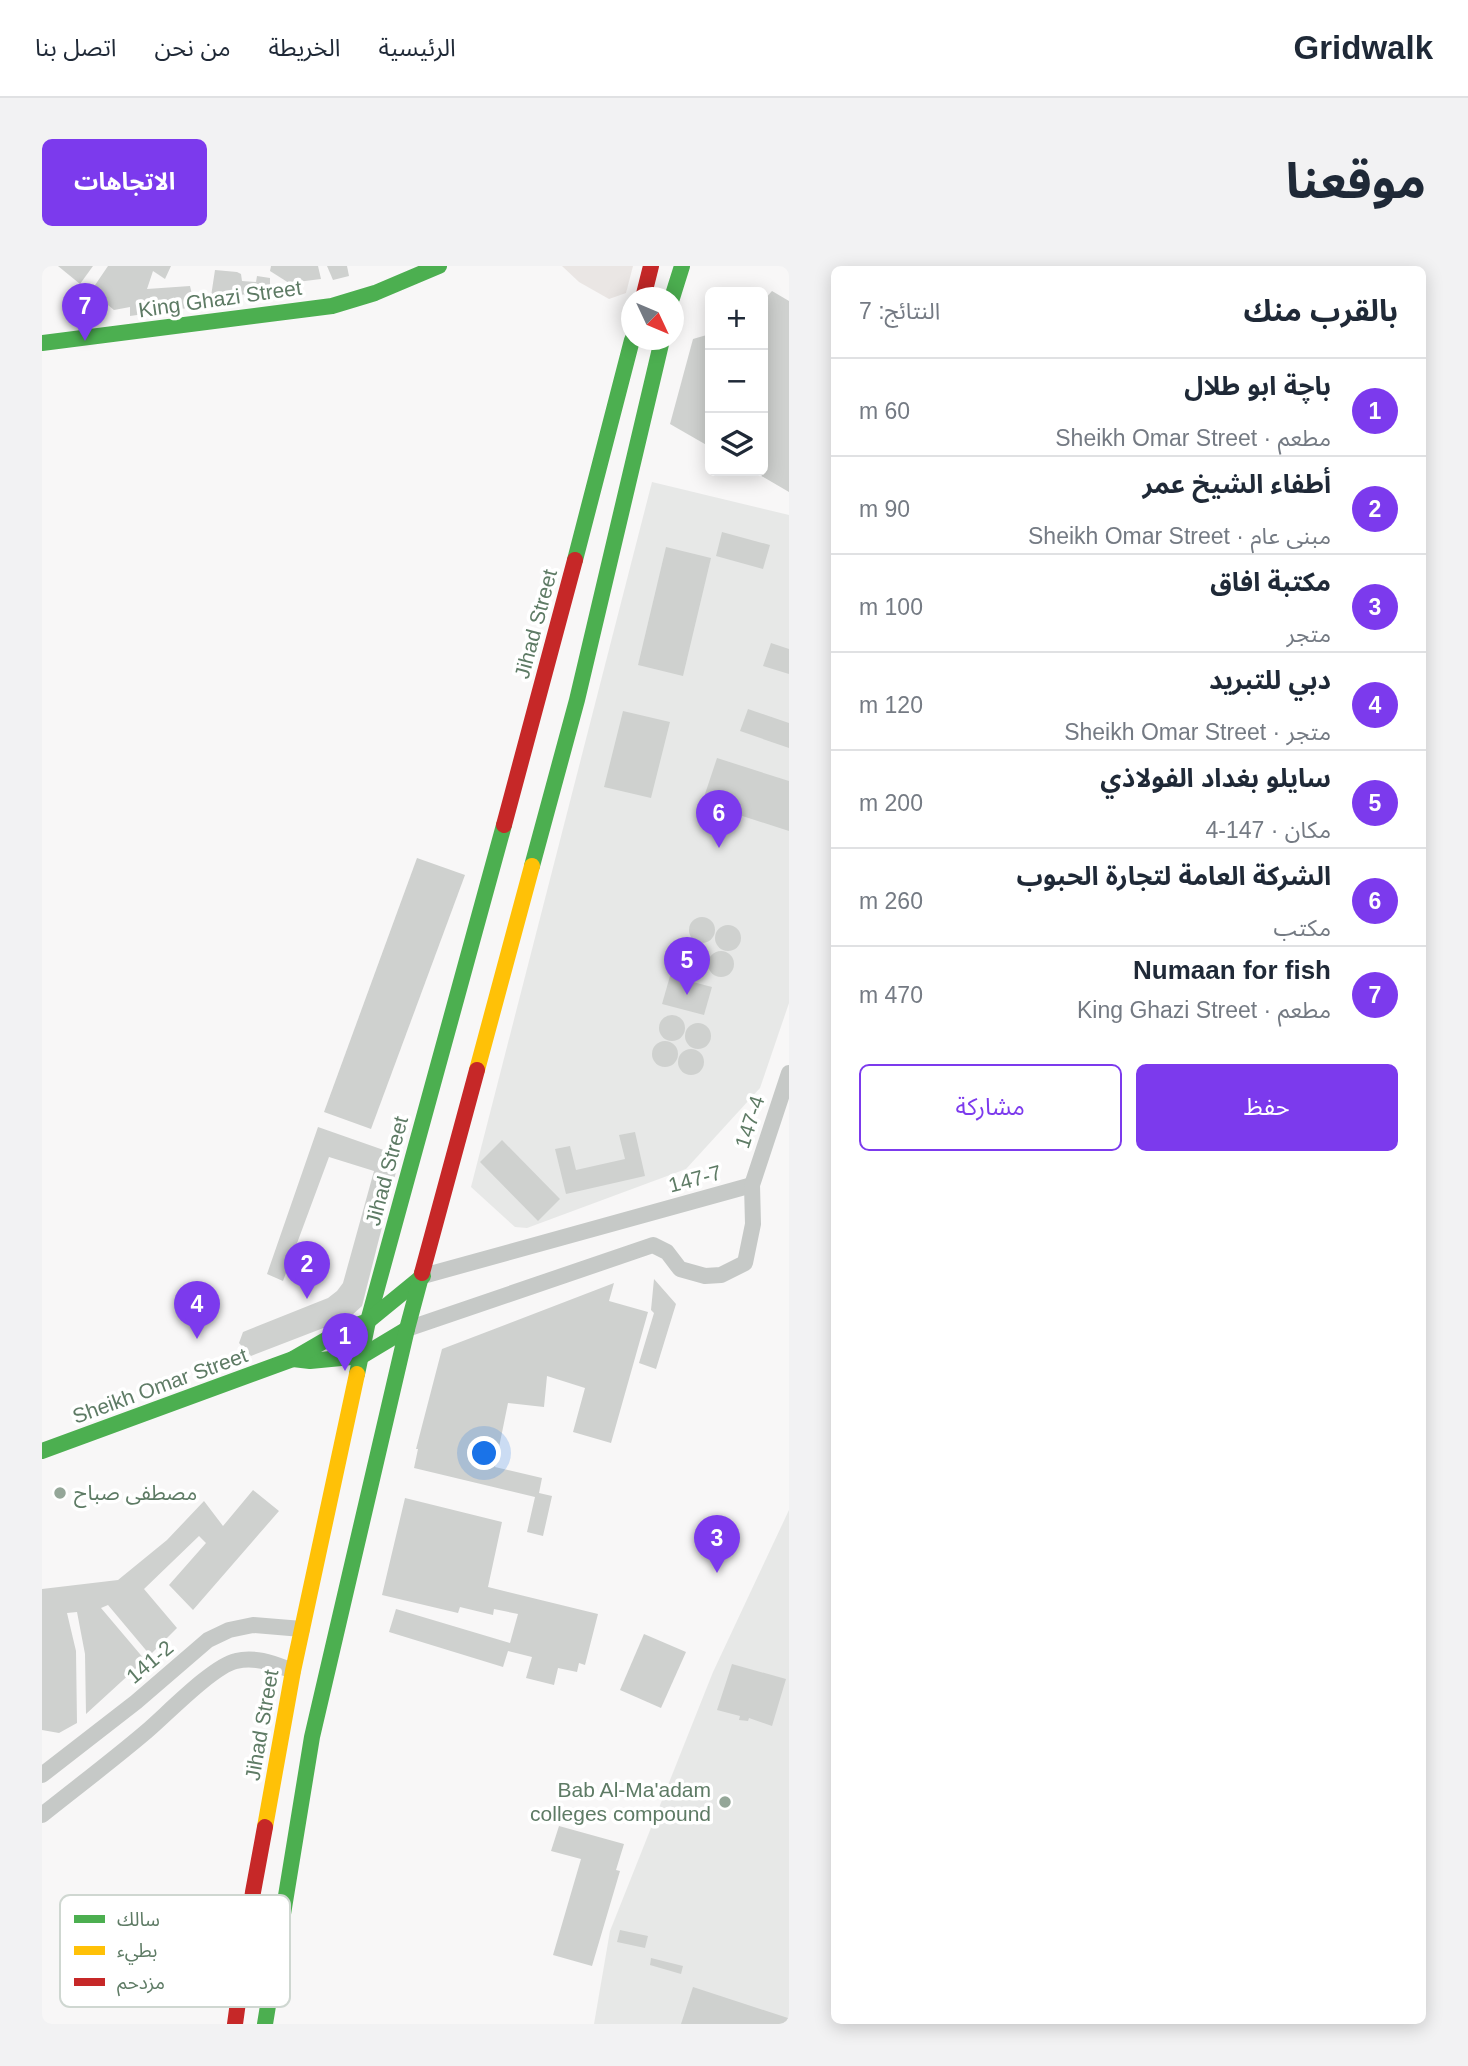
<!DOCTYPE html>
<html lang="ar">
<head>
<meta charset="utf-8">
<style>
  :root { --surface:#fff; --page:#f2f2f3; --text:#1f2937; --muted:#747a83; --line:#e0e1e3; --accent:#7c3aed }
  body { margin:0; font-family:Helvetica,"Noto Sans Arabic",sans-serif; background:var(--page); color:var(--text); direction:rtl }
  .controls { position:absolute; right:21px; top:21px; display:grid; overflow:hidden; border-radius:10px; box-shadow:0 4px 18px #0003 }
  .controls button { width:63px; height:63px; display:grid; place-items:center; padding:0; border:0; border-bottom:2px solid var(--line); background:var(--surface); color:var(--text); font:35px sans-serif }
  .compass { position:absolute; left:579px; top:21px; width:63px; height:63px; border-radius:50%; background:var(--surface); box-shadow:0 4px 18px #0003; rotate:134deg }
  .you { position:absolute; left:443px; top:1188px; width:24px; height:24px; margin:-18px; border:5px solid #fff; border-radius:50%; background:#1a73e8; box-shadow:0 0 0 10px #1a73e833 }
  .badge { display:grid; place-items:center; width:46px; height:46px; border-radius:50%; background:var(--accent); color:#fff; font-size:23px; font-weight:700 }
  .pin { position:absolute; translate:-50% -58px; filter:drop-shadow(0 2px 4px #0008) }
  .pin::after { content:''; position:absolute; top:37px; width:24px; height:21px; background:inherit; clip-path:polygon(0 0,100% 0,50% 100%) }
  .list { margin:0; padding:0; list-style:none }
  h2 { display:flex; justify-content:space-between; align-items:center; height:91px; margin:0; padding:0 28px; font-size:30px }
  h2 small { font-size:23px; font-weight:400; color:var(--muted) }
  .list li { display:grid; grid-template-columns:46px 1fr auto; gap:21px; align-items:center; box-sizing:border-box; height:98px; padding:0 28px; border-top:2px solid var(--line) }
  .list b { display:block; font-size:26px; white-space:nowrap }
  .list p { margin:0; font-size:23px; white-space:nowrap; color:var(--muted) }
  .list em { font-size:23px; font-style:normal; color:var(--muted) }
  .actions { display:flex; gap:14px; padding:21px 28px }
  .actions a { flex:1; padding:16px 0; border:2px solid var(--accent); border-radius:10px; text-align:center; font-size:24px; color:var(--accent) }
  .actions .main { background:var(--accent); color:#fff }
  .icon { flex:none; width:38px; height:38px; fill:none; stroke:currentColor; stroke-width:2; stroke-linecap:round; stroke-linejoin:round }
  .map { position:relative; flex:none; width:747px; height:1758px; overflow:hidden; direction:ltr; border-radius:10px }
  header { display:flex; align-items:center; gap:42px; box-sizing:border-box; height:98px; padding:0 35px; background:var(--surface); border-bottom:2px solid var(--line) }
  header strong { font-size:33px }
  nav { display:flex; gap:38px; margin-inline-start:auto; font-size:24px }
  .intro { display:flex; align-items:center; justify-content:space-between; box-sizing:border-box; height:168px; padding:0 42px }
  h1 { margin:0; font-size:49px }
  .button { padding:18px 32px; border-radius:10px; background:var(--accent); color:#fff; font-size:24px; font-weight:700 }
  main { display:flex; gap:42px; padding:0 42px }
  aside { flex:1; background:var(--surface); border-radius:10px; box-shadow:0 4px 18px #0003 }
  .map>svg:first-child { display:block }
</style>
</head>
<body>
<header>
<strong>Gridwalk</strong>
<nav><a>الرئيسية</a><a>الخريطة</a><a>من نحن</a><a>اتصل بنا</a></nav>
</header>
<div class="intro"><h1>موقعنا</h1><a class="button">الاتجاهات</a></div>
<main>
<aside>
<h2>بالقرب منك<small>النتائج: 7</small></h2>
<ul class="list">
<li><span class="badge">1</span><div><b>باچة ابو طلال</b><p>مطعم · Sheikh Omar Street</p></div><em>60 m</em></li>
<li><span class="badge">2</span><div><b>أطفاء الشيخ عمر</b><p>مبنى عام · Sheikh Omar Street</p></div><em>90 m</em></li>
<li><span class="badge">3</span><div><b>مكتبة افاق</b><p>متجر</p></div><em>100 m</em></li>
<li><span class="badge">4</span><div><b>دبي للتبريد</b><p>متجر · Sheikh Omar Street</p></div><em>120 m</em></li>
<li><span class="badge">5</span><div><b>سايلو بغداد الفولاذي</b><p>مكان · 147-4</p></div><em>200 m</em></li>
<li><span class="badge">6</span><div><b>الشركة العامة لتجارة الحبوب</b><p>مكتب</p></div><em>260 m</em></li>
<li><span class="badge">7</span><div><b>Numaan for fish</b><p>مطعم · King Ghazi Street</p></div><em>470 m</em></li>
</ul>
<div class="actions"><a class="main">حفظ</a><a>مشاركة</a></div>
</aside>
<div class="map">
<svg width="747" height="1758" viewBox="0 0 747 1758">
  <rect width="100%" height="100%" fill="#f8f7f7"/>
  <g fill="#e7e8e7">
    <polygon points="610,216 747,249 747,737 718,822 644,903 485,962 473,961 429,921"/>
    <polygon points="747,1244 747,1758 552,1758 568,1665 671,1406"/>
  </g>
  <polygon fill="#eae6e4" points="520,0 591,0 584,27 567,33 537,16"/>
  <g fill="#cfd1cf">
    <polygon points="16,0 51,0 38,18"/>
    <polygon points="66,0 129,0 123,13 111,5 105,23 148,20 153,41 88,50 88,41 72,44 49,25"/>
    <polygon points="229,0 276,0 279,13 247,17 228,5"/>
    <polygon points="285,0 305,0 307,10 291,14"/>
    <polygon points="173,4 195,6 199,8 200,15 214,16 215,10 228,12 228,27 194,29 193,37 168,37"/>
    <polygon points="730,25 747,35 747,226 711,205 721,205 721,35"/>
    <polygon points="668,68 668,181 628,158 651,73"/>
    <polygon points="680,266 728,279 721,303 674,290"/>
    <polygon points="624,281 669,292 641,410 596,399"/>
    <polygon points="729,377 747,383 747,408 721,400"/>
    <polygon points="706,443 747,457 747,482 698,465"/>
    <polygon points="581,445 628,456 609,532 562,521"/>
    <polygon points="675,492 747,515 747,565 660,537"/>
    <polygon points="375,592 423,609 329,863 282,846"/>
    <circle cx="660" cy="664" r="13"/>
    <circle cx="686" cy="672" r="13"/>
    <circle cx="653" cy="690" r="13"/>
    <circle cx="679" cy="698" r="13"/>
    <polygon points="628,710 670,721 662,749 620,738"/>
    <circle cx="630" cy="762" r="13"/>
    <circle cx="656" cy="770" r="13"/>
    <circle cx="623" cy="788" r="13"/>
    <circle cx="649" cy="796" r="13"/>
    <polygon points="276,861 353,888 357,894 320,1040 309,1050 297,1056 209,1090 197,1077 201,1066 286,1032 295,1025 301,1017 332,905 287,891 241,1015 225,1008"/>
    <polygon points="593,866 603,910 524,928 513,883 528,880 534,904 583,893 577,869"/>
    <polygon points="460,874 518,933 496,955 438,896"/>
    <polygon points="612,1013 634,1038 614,1103 597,1097 612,1047 609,1044"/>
    <polygon points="572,1017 567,1035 606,1046 569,1177 531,1166 543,1122 505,1110 502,1141 466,1137 453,1201 500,1212 497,1227 510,1230 501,1270 485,1266 493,1231 372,1202 376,1183 374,1183 400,1083"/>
    <polygon points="211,1224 237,1245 151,1344 127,1319 164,1277 157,1270 102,1323 135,1362 108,1389 66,1339 59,1342 103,1394 44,1448 43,1388 35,1346 25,1347 34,1385 35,1457 17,1467 0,1464 0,1323 76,1314 125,1274 162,1235 181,1260"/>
    <polygon points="363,1232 460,1256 446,1321 556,1348 543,1399 537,1397 535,1406 516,1402 512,1419 484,1412 490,1391 466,1385 461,1401 347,1366 354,1343 468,1377 476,1348 452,1343 451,1349 418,1341 416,1347 340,1329"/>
    <polygon points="602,1368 644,1386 619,1442 578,1424"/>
    <polygon points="690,1398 744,1413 730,1460 707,1452 706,1455 697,1454 698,1450 675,1444"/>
    <polygon points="517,1560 582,1578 574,1604 578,1605 550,1700 511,1689 539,1593 509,1585"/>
    <polygon points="578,1664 606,1670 603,1682 575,1676"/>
    <polygon points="609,1692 641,1700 639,1708 608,1699"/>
    <polygon points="651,1721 746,1752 744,1758 639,1758"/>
  </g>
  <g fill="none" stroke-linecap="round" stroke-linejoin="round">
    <g stroke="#c6c9c7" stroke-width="16">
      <polyline points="381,1010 710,919"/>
      <polyline points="365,1063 611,979 625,986 638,1003 663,1010 679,1009 703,997 711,958 710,919 747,807"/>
      <polyline points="0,1509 94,1436 166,1374 187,1364 211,1359 260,1363"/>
      <path d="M0 1549C35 1521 71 1494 105 1465 125 1448 171 1400 194 1395 214 1390 232 1398 251 1405"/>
    </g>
    <g stroke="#4caf50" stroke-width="16">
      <polyline points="630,32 640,0"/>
      <polyline points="0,77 290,40 333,27 397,0"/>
      <polyline points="533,294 590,74"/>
      <polyline points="490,600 535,434 620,74"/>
      <polyline points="251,1093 268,1095 320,1090 365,1063"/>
      <polyline points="315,1108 326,1055 462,559"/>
      <polyline points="0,1185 251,1093 301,1064 326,1055 381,1010"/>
      <polyline points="223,1758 270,1471 365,1063 380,1007"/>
    </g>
    <g stroke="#ffc107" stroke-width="16">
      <polyline points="435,804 490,600"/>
      <polyline points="223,1561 251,1405 315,1108"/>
    </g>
    <g stroke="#c62828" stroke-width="16">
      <polyline points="601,32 609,0"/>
      <polyline points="462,559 533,294"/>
      <polyline points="380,1007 435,804"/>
      <polyline points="193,1758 211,1626 223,1561"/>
    </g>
  </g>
  <g fill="#94a698" stroke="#fff" stroke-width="2.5">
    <circle cx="18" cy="1227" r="7"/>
    <circle cx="683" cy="1536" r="7"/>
  </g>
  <g text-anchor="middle" stroke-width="7" stroke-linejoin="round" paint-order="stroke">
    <g font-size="21" fill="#5e7b65" stroke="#fff">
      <text transform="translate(178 33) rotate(-8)" y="7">King Ghazi Street</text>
      <text transform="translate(494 358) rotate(-75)" y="7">Jihad Street</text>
      <text transform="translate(708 856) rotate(-72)" y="7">147-4</text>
      <text transform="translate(345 905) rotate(-75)" y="7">Jihad Street</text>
      <text transform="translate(653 913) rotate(-15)" y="7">147-7</text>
      <text transform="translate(118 1120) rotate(-20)" y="7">Sheikh Omar Street</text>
      <text transform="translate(108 1396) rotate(-40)" y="7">141-2</text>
      <text transform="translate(220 1459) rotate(-80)" y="7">Jihad Street</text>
    </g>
    <g font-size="21" fill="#5e7b65" stroke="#fff" text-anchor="start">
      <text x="32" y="1234">مصطفى صباح</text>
      <text x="669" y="1531" text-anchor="end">Bab Al-Ma'adam<tspan x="669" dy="24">colleges compound</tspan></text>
    </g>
  </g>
  <rect x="18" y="1629" width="230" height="112" rx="10" fill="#fff" stroke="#cfd7d1" stroke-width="2"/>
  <rect x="32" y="1649" width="31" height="8" fill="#4caf50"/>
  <rect x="32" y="1680" width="31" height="9" fill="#ffc107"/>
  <rect x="32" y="1712" width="31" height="8" fill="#c62828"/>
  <g font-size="19" fill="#5e7b65">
    <text x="75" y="1660">سالك</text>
    <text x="75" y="1691">بطيء</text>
    <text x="75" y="1723">مزدحم</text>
  </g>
</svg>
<div class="controls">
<button>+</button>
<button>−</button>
<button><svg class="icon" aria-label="layers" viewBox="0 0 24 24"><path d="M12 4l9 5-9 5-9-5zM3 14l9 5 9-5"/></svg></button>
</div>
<svg class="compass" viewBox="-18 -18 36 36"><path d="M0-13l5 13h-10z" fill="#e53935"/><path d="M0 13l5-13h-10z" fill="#747a83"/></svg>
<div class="you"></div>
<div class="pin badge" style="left:303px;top:1105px">1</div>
<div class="pin badge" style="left:265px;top:1033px">2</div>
<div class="pin badge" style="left:675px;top:1307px">3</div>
<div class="pin badge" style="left:155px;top:1073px">4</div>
<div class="pin badge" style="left:645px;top:729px">5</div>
<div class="pin badge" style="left:677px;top:582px">6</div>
<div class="pin badge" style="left:43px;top:75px">7</div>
</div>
</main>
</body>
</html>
